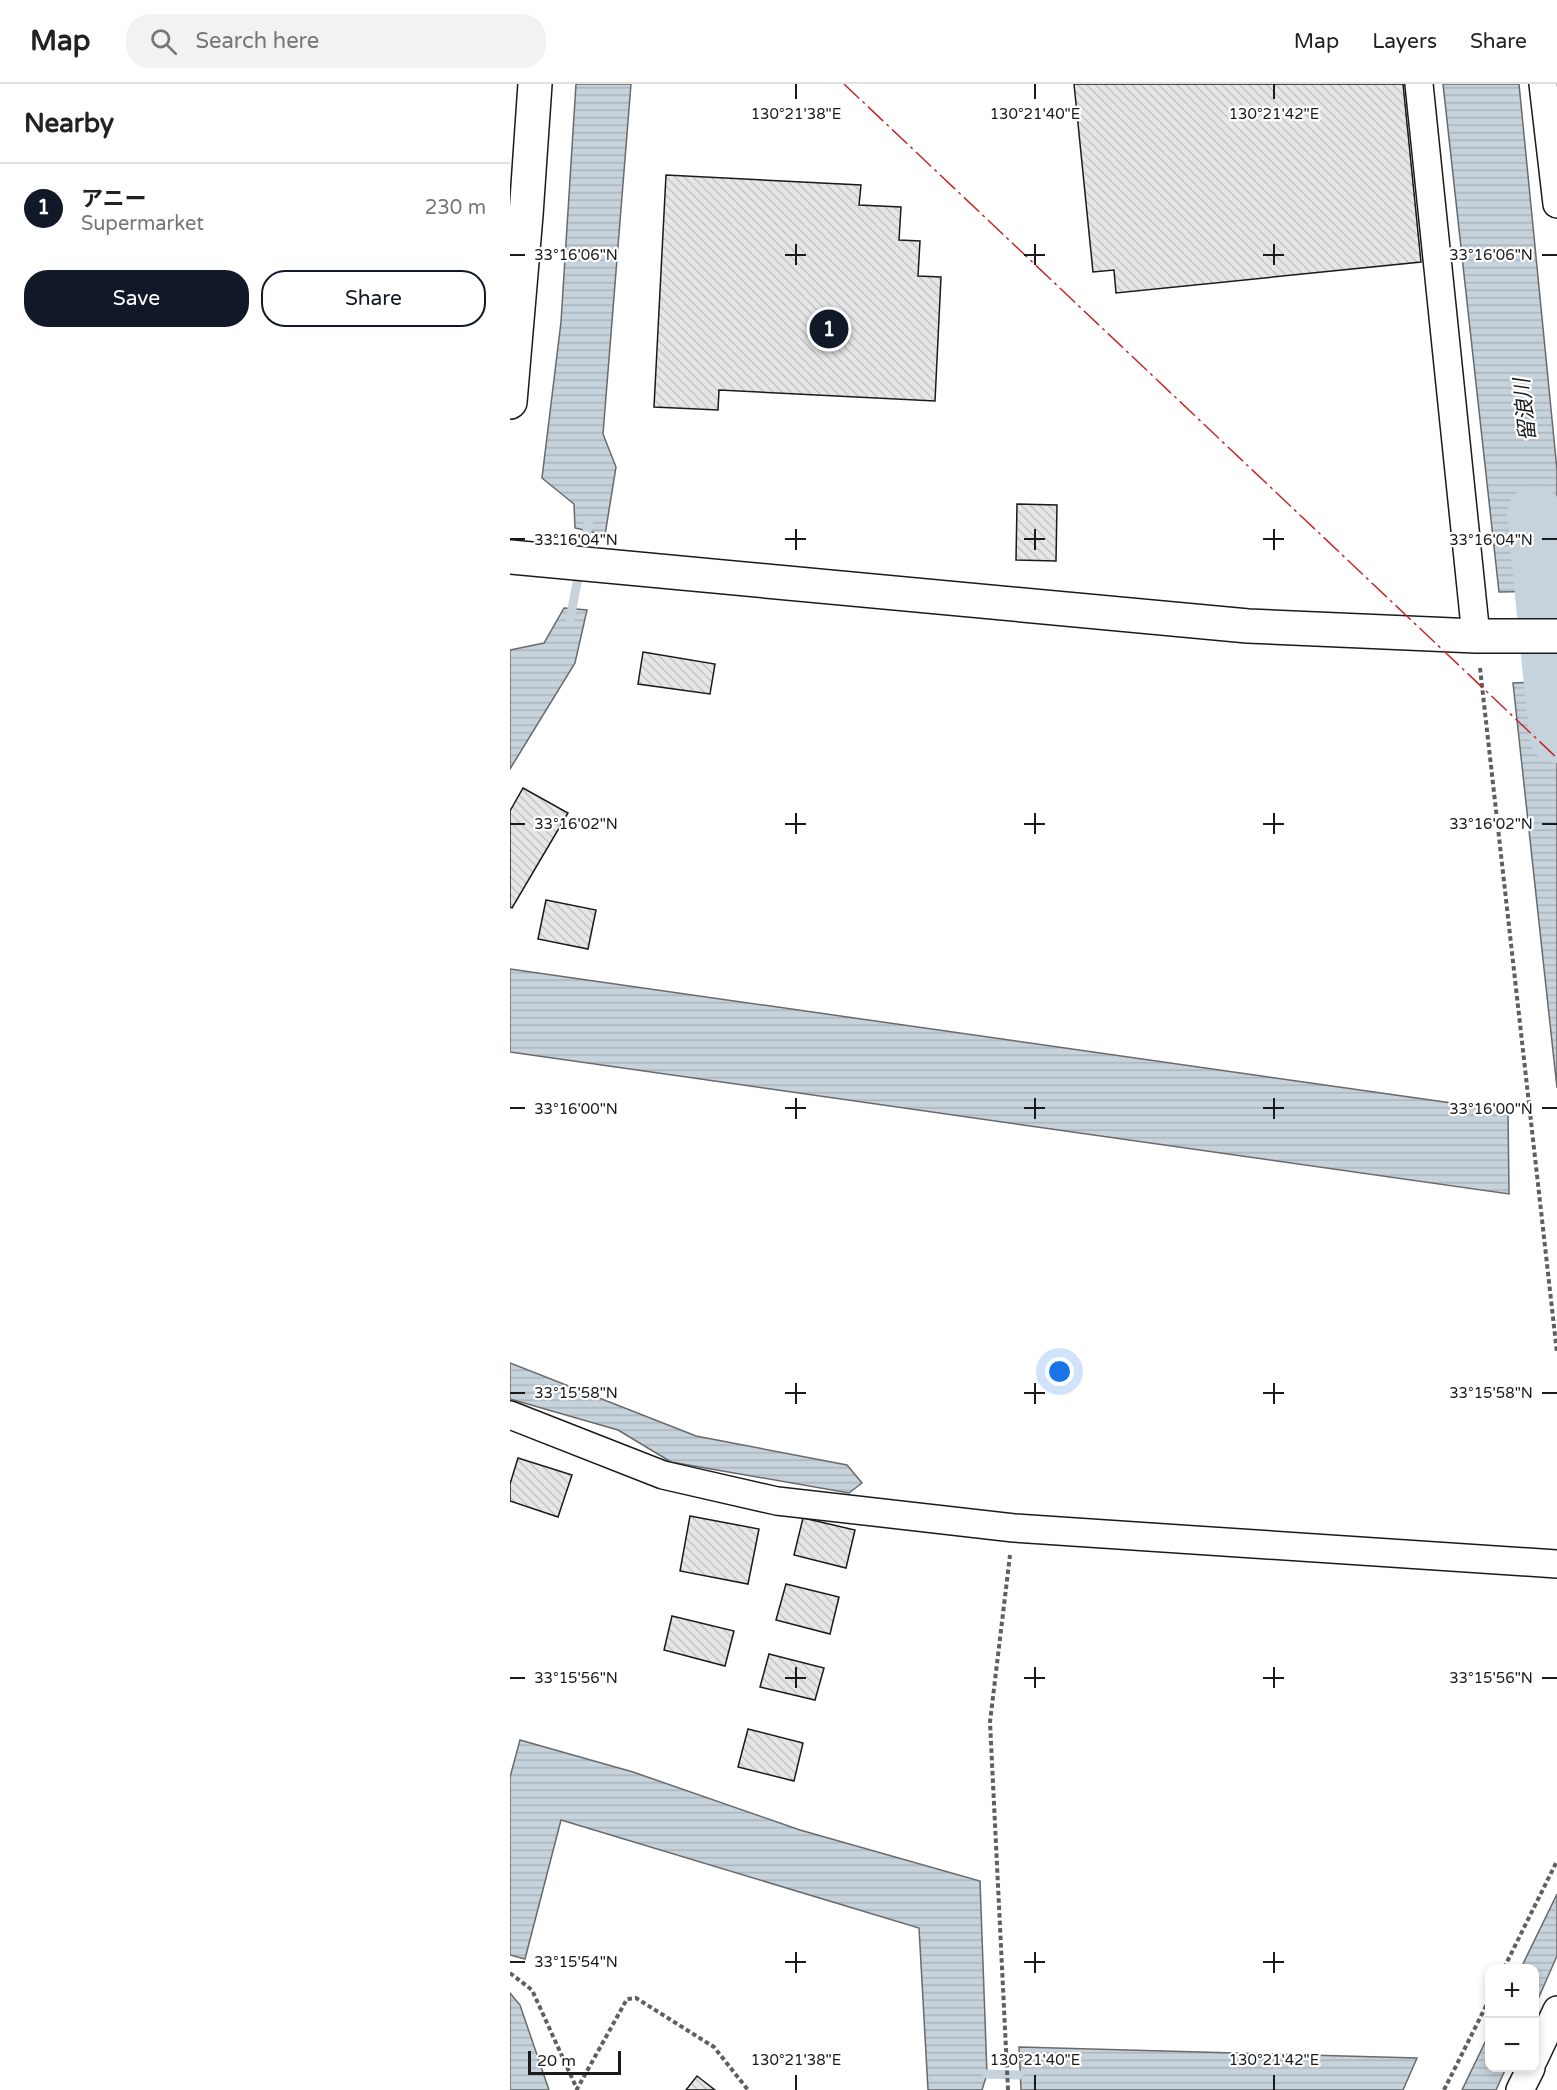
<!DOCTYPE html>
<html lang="en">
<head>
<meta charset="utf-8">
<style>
  :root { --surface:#fff; --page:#f2f2f2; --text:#222; --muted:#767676; --line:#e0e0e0; --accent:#111827 }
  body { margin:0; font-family:"Varela Round","Noto Sans JP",sans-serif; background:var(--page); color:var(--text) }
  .controls { position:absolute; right:18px; bottom:18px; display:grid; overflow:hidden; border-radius:12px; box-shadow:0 3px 9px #0003 }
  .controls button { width:54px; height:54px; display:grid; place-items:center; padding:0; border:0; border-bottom:2px solid var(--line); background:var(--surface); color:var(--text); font:30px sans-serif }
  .scale { position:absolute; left:18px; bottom:15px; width:93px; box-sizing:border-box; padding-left:6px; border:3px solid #1a1a1a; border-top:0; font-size:16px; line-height:21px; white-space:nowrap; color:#1a1a1a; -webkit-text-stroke:4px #fff; paint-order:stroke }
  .you { position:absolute; left:550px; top:1288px; width:21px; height:21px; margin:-15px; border:4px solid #fff; border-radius:50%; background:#1a73e8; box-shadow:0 0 0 9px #1a73e833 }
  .badge { display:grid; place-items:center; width:39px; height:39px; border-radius:50%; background:var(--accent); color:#fff; font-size:20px; font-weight:700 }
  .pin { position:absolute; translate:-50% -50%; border:3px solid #fff; box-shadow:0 2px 6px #0006 }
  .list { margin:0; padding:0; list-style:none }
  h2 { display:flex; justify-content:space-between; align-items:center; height:78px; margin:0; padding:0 24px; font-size:26px }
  h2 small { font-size:20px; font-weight:400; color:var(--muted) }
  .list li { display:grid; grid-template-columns:39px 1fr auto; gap:18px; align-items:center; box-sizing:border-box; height:90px; padding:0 24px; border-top:2px solid var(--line) }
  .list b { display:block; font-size:22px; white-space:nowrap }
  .list p { margin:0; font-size:20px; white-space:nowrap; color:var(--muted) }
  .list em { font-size:20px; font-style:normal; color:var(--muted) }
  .actions { display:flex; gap:12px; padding:18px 24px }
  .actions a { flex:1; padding:14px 0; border:2px solid var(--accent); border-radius:24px; text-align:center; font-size:21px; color:var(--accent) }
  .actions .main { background:var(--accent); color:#fff }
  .icon { flex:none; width:33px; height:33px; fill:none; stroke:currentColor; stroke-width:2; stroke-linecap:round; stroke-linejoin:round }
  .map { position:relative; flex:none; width:1047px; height:2006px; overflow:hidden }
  header { display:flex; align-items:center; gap:36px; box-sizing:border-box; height:84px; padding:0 30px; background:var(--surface); border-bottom:2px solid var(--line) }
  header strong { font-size:28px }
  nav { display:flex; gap:33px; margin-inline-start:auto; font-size:21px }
  .search { width:420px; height:54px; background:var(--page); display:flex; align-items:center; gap:15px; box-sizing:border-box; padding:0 21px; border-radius:24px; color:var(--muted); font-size:22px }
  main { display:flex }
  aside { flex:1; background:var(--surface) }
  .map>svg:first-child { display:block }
</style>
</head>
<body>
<header>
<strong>Map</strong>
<div class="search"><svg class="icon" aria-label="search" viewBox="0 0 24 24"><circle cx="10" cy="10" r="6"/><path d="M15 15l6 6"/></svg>Search here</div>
<nav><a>Map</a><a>Layers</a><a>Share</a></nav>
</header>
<main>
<aside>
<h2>Nearby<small></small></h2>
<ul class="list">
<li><span class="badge">1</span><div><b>アニー</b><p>Supermarket</p></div><em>230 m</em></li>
</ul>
<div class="actions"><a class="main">Save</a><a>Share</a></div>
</aside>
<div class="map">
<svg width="1047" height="2006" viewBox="0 0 1047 2006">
  <defs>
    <pattern id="water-rules" width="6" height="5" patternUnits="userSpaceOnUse" patternTransform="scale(1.5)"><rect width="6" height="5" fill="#c6d2dc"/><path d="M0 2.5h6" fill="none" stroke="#aab4bc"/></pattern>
    <pattern id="building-back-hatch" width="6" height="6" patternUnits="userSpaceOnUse" patternTransform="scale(1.5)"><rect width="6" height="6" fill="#e6e6e6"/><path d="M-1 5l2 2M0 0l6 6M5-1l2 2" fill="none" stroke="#c5c5c5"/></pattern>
  </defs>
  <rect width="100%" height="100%" fill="#fff"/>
  <g fill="url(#water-rules)" stroke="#6a6a6a" stroke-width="1.5">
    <polygon points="66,0 121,0 93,350 106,383 95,451 65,444 64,420 32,394 51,238"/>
    <polygon points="933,0 1009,0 1047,386 1047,507 989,508"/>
    <polygon points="54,524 77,526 65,579 0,685 0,566 34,559"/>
    <polygon points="1047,597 1047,1004 1003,599"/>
    <polygon points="0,885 998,1027 999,1110 0,968"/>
    <polygon points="0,1279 186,1352 337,1381 352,1399 339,1409 161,1378 108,1346 0,1315"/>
    <polygon points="10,1656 123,1688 290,1746 470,1797 477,1990 472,2006 418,2006 409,1844 51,1736 15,1875 0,1871 0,1693"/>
    <polygon points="1047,1810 1047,1872 1025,1922 1024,1884 1011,1884"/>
    <polygon points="0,1909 10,1921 39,2006 0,2006"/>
    <polygon points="979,1950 980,1984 996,1984 986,2006 952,2006"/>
    <polygon points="509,1963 907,1974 893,2006 511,2006"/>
  </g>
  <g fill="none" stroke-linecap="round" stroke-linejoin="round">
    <g stroke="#c6d2dc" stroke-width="9">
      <polyline points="60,535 79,437"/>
      <polyline points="477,1990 509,1991"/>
    </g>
    <polyline stroke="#c6d2dc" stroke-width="56" points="1025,430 1047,651"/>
  </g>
  <g fill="url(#building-back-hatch)" stroke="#1a1a1a" stroke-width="1.5">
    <polygon points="564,0 893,0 911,178 606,209 604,186 583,188"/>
    <polygon points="156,91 351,101 349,121 391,123 389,156 410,157 408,192 431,193 425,317 209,306 208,326 144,323"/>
    <polygon points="507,420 547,421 546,477 506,476"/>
    <polygon points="133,568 205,580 200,610 128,600"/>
    <polygon points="13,704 58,729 2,824 0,823 0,727"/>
    <polygon points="36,816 86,826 78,865 28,855"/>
    <polygon points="8,1374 62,1391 48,1433 0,1417 0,1400"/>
    <polygon points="180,1432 249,1445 238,1500 170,1487"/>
    <polygon points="293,1434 345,1446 336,1484 284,1471"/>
    <polygon points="276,1500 329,1513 320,1550 266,1536"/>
    <polygon points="162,1532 224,1547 215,1582 154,1566"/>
    <polygon points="259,1570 314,1584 305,1616 250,1603"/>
    <polygon points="238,1645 293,1659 284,1697 228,1683"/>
    <polygon points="187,1992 205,2006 176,2006"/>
  </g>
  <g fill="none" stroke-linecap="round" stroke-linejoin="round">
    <g stroke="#1a1a1a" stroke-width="30">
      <g id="minor">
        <polyline points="909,0 966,552"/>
        <polyline points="1033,0 1047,120"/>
        <polyline points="0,1331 153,1391 267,1417 504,1444 1047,1480"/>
        <polyline points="1024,1975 1047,1926"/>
        <polyline points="1010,2006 1021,1984"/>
      </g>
    </g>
    <g stroke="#1a1a1a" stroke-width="36">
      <polyline id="tertiary" points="0,473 738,542 966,552 1047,552"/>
    </g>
    <g stroke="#1a1a1a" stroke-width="36">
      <polyline id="trunk" points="0,318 16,131 25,0"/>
    </g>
    <g stroke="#5f5f5f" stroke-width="4" stroke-dasharray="4.5 3" stroke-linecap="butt">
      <polyline points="970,584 1047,1269"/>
      <polyline points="994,1884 1047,1777"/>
      <polyline points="0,1889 22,1906 67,2005 117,1915 126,1914 204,1963 238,2006"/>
      <polyline points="498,2006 480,1638 500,1471"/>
      <polyline points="934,2006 980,1914"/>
    </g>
    <use href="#minor" stroke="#fff" stroke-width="27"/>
    <use href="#tertiary" stroke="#fff" stroke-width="33"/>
    <use href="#trunk" stroke="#fff" stroke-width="33"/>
    <polyline stroke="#c62828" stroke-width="1.5" stroke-dasharray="21 4.5 3 4.5" stroke-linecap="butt" points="334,0 1047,674"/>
  </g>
  <path fill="none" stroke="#1a1a1a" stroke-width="2" d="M286 0V15M525 0V15M764 0V15M286 160V181M525 160V181M764 160V181M0 171H15M275 171H296M514 171H535M753 171H774M1032 171H1047M286 445V466M525 445V466M764 445V466M0 455H15M275 455H296M514 455H535M753 455H774M1032 455H1047M286 729V750M525 729V750M764 729V750M0 740H15M275 740H296M514 740H535M753 740H774M1032 740H1047M286 1014V1035M525 1014V1035M764 1014V1035M0 1024H15M275 1024H296M514 1024H535M753 1024H774M1032 1024H1047M286 1299V1320M525 1299V1320M764 1299V1320M0 1309H15M275 1309H296M514 1309H535M753 1309H774M1032 1309H1047M286 1583V1604M525 1583V1604M764 1583V1604M0 1594H15M275 1594H296M514 1594H535M753 1594H774M1032 1594H1047M286 1868V1889M525 1868V1889M764 1868V1889M0 1878H15M275 1878H296M514 1878H535M753 1878H774M286 1991V2006M525 1991V2006M764 1991V2006"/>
  <g text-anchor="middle" stroke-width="4.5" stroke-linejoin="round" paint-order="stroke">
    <g font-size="21" font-style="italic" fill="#1a1a1a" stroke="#fff">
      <text transform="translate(1015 326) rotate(-96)" y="7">留浪川</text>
    </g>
  </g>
  <g font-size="15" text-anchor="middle" fill="#1a1a1a" stroke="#fff" stroke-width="4.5" stroke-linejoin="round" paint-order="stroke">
    <text x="286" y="35">130°21'38"E</text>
    <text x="525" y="35">130°21'40"E</text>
    <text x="764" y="35">130°21'42"E</text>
    <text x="66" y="176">33°16'06"N</text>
    <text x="981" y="176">33°16'06"N</text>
    <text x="66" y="461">33°16'04"N</text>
    <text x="981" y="461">33°16'04"N</text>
    <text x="66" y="745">33°16'02"N</text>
    <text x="981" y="745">33°16'02"N</text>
    <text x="66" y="1030">33°16'00"N</text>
    <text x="981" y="1030">33°16'00"N</text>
    <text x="66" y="1314">33°15'58"N</text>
    <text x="981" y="1314">33°15'58"N</text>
    <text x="66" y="1599">33°15'56"N</text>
    <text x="981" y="1599">33°15'56"N</text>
    <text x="66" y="1883">33°15'54"N</text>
    <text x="286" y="1981">130°21'38"E</text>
    <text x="525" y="1981">130°21'40"E</text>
    <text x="764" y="1981">130°21'42"E</text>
  </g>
</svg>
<div class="controls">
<button>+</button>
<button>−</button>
</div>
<div class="scale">20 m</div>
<div class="you"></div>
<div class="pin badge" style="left:319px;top:245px">1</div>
</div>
</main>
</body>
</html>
